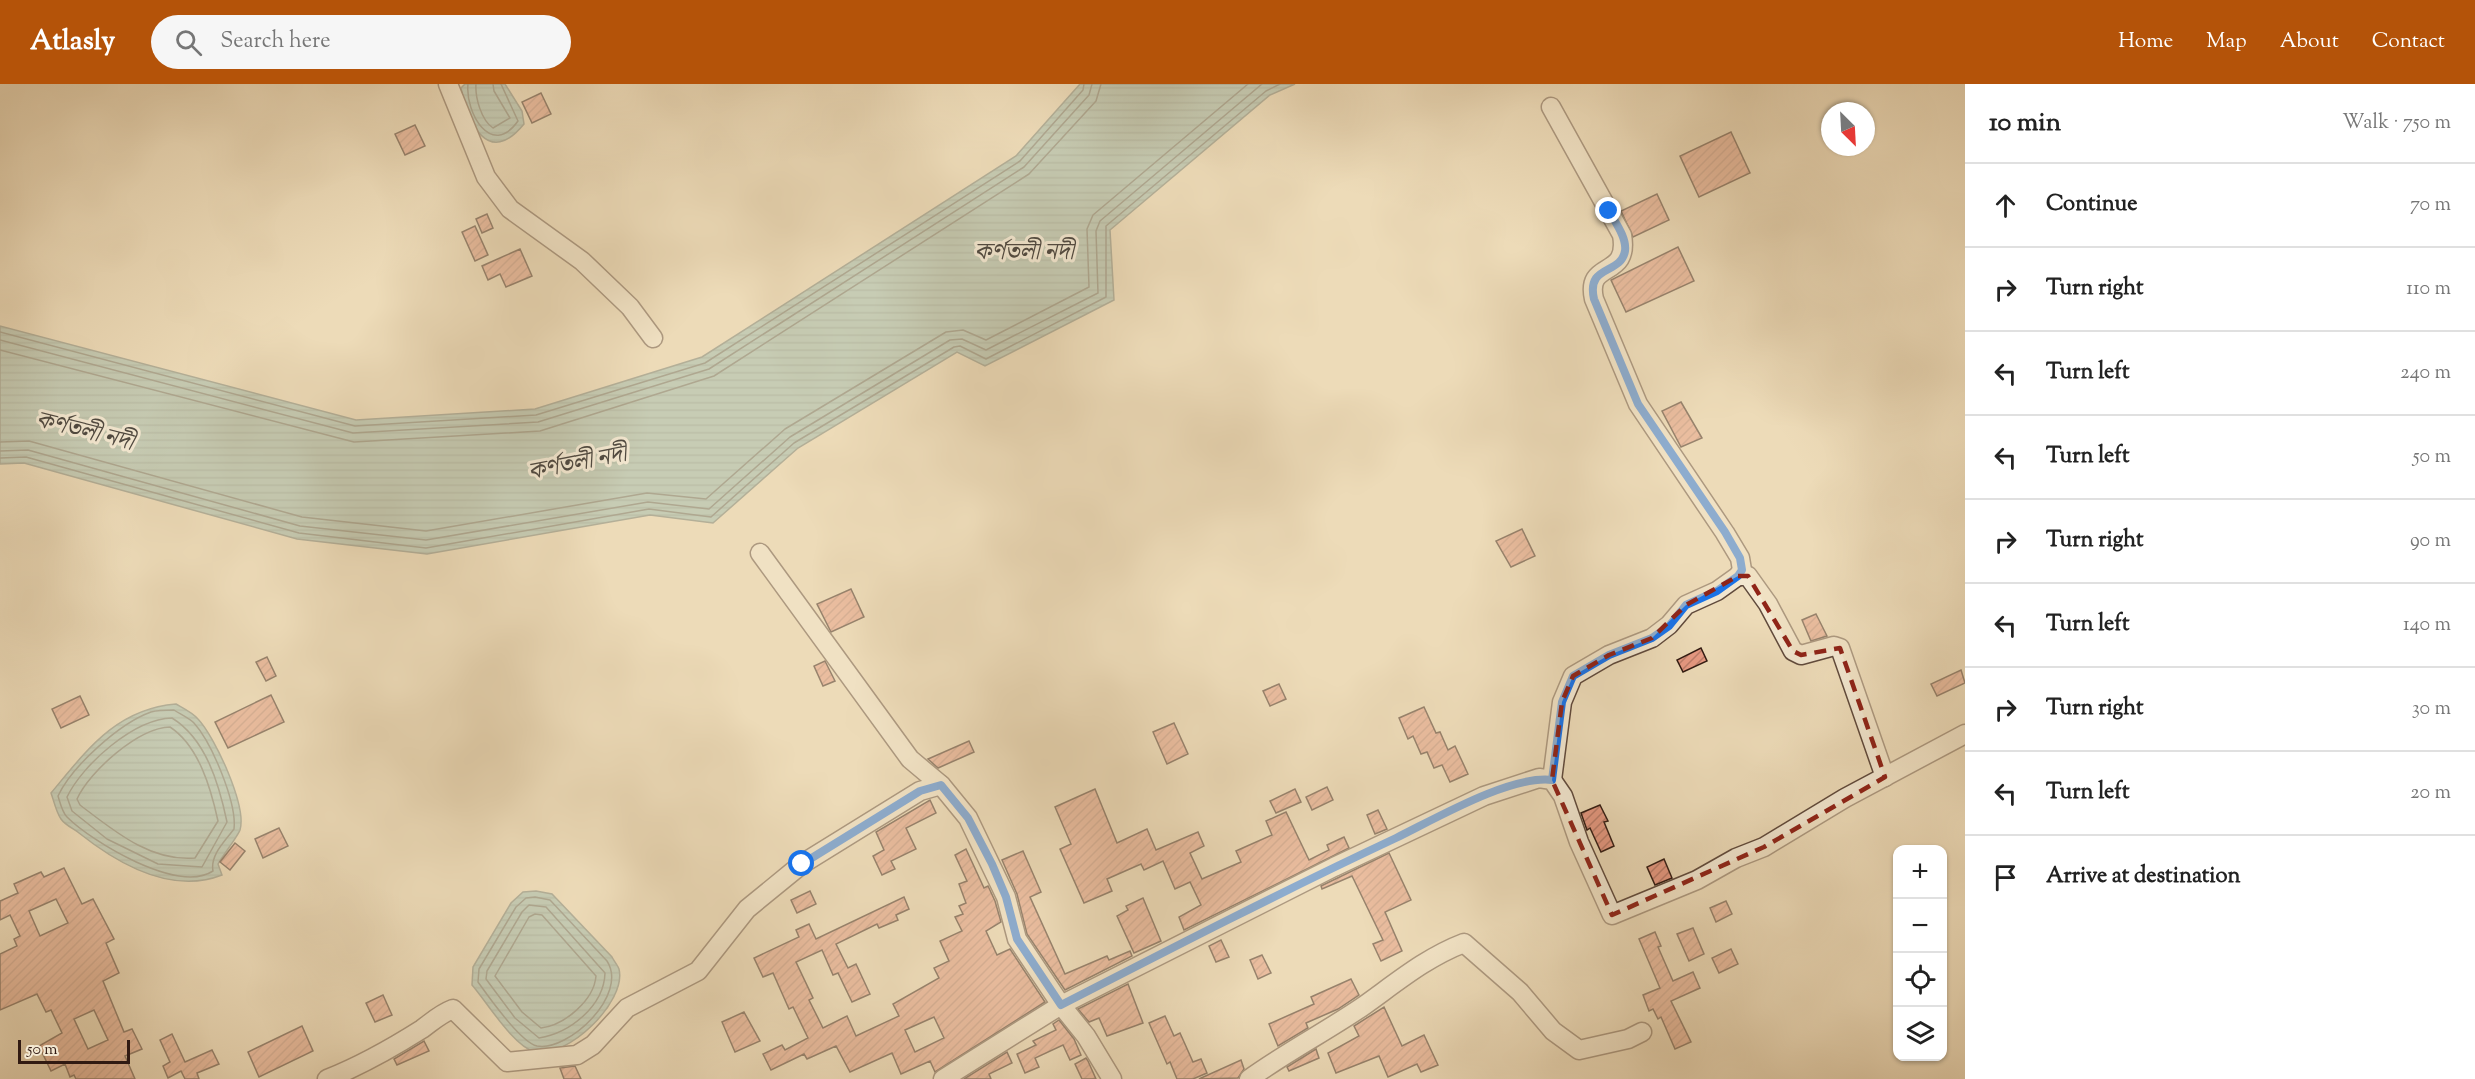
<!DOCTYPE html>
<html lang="en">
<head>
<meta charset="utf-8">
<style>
  :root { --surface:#fff; --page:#f6f6f6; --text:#222; --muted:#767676; --line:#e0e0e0; --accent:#b45309 }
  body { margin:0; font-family:"Sorts Mill Goudy","Noto Serif Bengali",serif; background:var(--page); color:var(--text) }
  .controls { position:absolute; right:18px; bottom:18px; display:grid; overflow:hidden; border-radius:12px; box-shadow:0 2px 4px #0004 }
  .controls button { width:54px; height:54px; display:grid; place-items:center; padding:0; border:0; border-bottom:2px solid var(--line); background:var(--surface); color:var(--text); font:30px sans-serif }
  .compass { position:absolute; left:1821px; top:18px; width:54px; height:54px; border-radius:50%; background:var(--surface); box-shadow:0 2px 4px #0004; rotate:156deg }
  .scale { position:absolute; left:18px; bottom:15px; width:112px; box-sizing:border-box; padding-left:6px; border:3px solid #311a12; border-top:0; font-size:16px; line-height:21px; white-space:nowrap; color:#311a12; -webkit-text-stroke:4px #f3e8d1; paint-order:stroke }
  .stop { position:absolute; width:18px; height:18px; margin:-14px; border:4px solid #1a73e8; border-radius:50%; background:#fff }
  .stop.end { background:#1a73e8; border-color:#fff; box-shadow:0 2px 6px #0008 }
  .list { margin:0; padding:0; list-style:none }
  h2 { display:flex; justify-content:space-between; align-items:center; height:78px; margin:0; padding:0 24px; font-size:26px }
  h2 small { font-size:20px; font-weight:400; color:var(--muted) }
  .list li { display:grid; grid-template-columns:39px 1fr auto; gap:18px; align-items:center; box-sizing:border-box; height:84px; padding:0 24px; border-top:2px solid var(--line) }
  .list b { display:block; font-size:22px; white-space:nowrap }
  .list em { font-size:20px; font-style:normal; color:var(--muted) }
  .icon { flex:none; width:33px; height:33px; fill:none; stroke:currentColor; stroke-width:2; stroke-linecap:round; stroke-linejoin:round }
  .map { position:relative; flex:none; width:1965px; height:995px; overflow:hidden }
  header { display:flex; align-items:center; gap:36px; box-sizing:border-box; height:84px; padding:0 30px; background:var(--accent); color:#fff }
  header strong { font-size:28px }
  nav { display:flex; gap:33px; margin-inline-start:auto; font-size:21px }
  .search { width:420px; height:54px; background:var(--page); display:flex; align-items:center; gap:15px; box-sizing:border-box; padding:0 21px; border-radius:33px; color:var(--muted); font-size:22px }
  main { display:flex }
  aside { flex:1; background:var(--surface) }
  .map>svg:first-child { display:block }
</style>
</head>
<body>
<header>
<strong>Atlasly</strong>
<div class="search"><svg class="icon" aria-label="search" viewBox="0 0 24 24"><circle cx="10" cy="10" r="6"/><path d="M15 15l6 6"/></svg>Search here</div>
<nav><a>Home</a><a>Map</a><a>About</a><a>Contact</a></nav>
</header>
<main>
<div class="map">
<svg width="1965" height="995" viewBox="0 0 1965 995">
  <defs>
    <pattern id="water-rules" width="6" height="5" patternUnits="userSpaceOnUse" patternTransform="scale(1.5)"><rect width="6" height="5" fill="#99bbb0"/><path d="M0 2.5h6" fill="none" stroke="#84a096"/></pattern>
    <pattern id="building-hatch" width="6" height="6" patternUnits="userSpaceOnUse" patternTransform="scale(1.5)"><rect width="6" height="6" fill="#e79982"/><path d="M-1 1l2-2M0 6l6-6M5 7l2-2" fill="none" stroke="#bc7c69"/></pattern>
  </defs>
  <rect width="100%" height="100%" fill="#eddbb8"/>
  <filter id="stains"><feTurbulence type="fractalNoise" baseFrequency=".00333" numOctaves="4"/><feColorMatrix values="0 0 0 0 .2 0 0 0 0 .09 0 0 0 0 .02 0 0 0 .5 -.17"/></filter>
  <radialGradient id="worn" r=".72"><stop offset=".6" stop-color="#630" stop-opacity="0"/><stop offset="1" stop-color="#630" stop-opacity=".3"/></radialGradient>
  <g fill="url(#water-rules)" stroke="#6f7b71" stroke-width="1.5">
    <path d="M465 0H505L522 27 524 40C488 84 468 39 461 4Z"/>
    <polygon points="1080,0 1295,0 1270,11 1110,146 1114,216 985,282 957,268 798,364 713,439 650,431 427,470 297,455 24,379 0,380 0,242 356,336 535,325 702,273 1016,72"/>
    <path d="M176 620C183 624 193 629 198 635 215 653 247 722 240 746 238 752 223 771 218 780L222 791C171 811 118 780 79 749 74 745 65 741 61 735 56 728 54 717 51 709 87 666 116 625 176 620Z"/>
    <path d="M536 807 552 810 612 873C614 877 618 882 619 885 627 918 567 975 535 968 513 962 487 918 472 901L473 883 511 819 523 808Z"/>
  </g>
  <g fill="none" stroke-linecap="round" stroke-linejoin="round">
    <g stroke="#656a61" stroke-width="1.5">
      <path d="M468 0C465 28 491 75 518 37L501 0"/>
      <path d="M476 0C475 13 481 36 493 44L510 34 494 7 493 0"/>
      <polyline points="0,248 355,342 536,331 705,279 1020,77 1083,6 1084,0"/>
      <polyline points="0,256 353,349 538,338 709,285 1024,83 1089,11 1092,0"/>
      <polyline points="0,266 354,358 540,347 714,292 1029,90 1096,17 1101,0"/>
      <polyline points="0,358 29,357 302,433 426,447 647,409 706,415 785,345 946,248 963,246 986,256 1089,203 1087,145 1093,131 1248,0"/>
      <polyline points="0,367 28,366 300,442 426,456 648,418 709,425 790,353 950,256 962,255 986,266 1098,209 1096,147 1100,137 1262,0"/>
      <polyline points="0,374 26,373 299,449 426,464 649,425 711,433 794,359 954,263 960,262 986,275 1106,213 1106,142 1266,7 1280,0"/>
      <path d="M174 626C180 630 189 634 194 639 212 659 237 719 234 745 225 757 210 771 213 787 178 810 92 758 67 733 62 728 60 718 58 712 72 682 120 639 151 628 158 626 167 626 174 626Z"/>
      <path d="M172 634C206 655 219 700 227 738L202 783 158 780 107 755 72 727 67 713C83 680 134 635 172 634Z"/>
      <path d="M170 643C199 662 211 705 218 737L195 774C150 778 113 746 80 721L77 715C90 687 138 644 170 643Z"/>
      <path d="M535 813 550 816 607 877C629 911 568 968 537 962 520 958 488 912 478 898L479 885 516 823 526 814Z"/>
      <path d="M529 821 546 823 605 889C604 922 570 949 539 954L515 934 486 895 487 887 522 828Z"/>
      <path d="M535 830 542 831 596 892C594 916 565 941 541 944L522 928 495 892 529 833Z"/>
    </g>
  </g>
  <g fill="url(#building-hatch)" stroke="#311a12" stroke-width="1.5" fill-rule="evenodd">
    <polygon points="541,9 551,30 532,39 522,18"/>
    <polygon points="415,41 425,62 405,71 395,50"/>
    <polygon points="1731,48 1750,89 1699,113 1680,72"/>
    <polygon points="1657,110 1669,136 1633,153 1621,127"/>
    <polygon points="487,130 493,144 482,149 476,135"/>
    <polygon points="475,142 488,171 475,177 462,148"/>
    <polygon points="1678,163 1694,197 1626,228 1611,196"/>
    <polygon points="520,165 532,192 506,203 500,190 488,196 482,182"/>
    <polygon points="1681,318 1702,354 1681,363 1662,327"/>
    <polygon points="1522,445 1535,472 1511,483 1496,457"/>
    <polygon points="851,505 864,533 831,548 817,520"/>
    <polygon points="1816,530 1827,552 1811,557 1802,536"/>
    <polygon points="1701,564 1707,577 1683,588 1677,576"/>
    <polygon points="267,573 276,592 266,597 256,578"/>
    <polygon points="825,577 835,597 823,602 814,582"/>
    <polygon points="1961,586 1965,599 1937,612 1931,600"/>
    <polygon points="1279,600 1286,615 1270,622 1263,607"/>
    <polygon points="271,611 284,638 228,664 215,638"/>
    <polygon points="80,612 89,631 61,644 52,625"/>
    <polygon points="1424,623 1436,649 1440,648 1448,666 1455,662 1468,690 1450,698 1442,681 1434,684 1427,668 1421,670 1413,652 1408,655 1399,634"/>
    <polygon points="1174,639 1188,670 1167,680 1153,648"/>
    <polygon points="969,657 974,668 938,684 928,675"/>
    <polygon points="1327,703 1333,716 1312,726 1306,713"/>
    <polygon points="1095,705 1117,759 1147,745 1156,766 1198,748 1204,762 1190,769 1202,795 1241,778 1236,767 1272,751 1266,737 1286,728 1309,776 1329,766 1327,761 1344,753 1349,764 1184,846 1179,833 1201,821 1190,798 1175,805 1163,777 1144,786 1141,780 1107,795 1112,807 1084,819 1060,765 1071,760 1055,723"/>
    <polygon points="1295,705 1301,718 1276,729 1270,717"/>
    <polygon points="930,716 936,729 906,744 916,765 891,777 895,785 882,791 873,772 884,766 876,748"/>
    <polygon points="1600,721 1608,737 1604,738 1614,762 1601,768 1590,744 1587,746 1581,729"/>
    <polygon points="1378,726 1387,745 1375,750 1367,731"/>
    <polygon points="279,744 288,762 263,774 255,755"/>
    <polygon points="235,759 245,767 230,786 220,778"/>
    <path d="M966 765 984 804 988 802 995 817 1001 838 986 847 997 871 1010 865 1045 918 935 988 930 977 901 990 892 969 850 988 836 962 807 975 804 970 771 986 763 970 782 961 785 966 808 954 793 923 789 925 773 889 763 893 754 874 799 853 796 846 809 840 816 855 904 813 909 825 896 831 898 836 879 844 877 840 836 860 848 884 856 880 870 910 852 918 838 889 833 891 822 866 796 878 813 914 809 916 823 944 847 932 856 952 899 932 893 920 939 894 934 884 949 877 940 857 962 847 955 833 963 830 959 822 966 819 959 800 967 797 955 771ZM934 933 944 954 915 968 905 946Z"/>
    <polygon points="1023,767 1041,808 1030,813 1065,890 1107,872 1109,876 1130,867 1132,872 1065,906 1027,850 1017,810 1002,776"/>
    <polygon points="1389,769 1411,816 1385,828 1402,867 1381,877 1373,860 1383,856 1352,792 1322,805 1321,802"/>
    <polygon points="1664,775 1672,794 1655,801 1647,783"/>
    <path d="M64 784 82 820 93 815 114 855 106 859 119 889 103 897 124 948 132 945 142 965 125 972 135 995H76L74 991 70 993 65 980 51 987 39 962 62 949 51 926 46 928 37 910 0 926V870L17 862 14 855 20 852 10 831 0 836V817L18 809 14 800 41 788 44 793ZM56 815 68 839 40 852 29 827ZM94 926 108 956 88 965 74 935Z"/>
    <polygon points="810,807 816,820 797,829 791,816"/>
    <polygon points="1143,814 1161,857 1134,869 1117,832 1128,826 1126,822"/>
    <polygon points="1726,817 1732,830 1716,838 1710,824"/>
    <polygon points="1693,844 1704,870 1689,877 1677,850"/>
    <polygon points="1655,848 1661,862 1658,863 1673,897 1693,888 1700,904 1671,917 1691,958 1675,965 1661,933 1658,935 1653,925 1649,927 1643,911 1660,904 1639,855"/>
    <polygon points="1221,856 1229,873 1216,878 1209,862"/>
    <polygon points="1731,865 1738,880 1719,889 1712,874"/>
    <polygon points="1262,871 1271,889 1258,895 1250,876"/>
    <polygon points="1351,895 1359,911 1338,925 1306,939 1308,944 1278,962 1269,940 1314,920 1311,913"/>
    <polygon points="1128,900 1143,939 1107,952 1099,934 1089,938 1078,925"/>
    <polygon points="383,911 392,931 375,938 366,919"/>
    <polygon points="1384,923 1402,962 1424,951 1438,981 1421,988 1417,980 1388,993 1379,972 1336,989 1328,969 1359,952 1354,942"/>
    <polygon points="744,928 760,957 735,968 722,938"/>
    <polygon points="1165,932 1174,952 1180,949 1193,978 1201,975 1207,989 1193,995 1177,995 1170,978 1167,980 1149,939"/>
    <polygon points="1059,936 1074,955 1081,971 1070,976 1063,961 1035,974 1039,983 1025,989 1017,970 1036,961 1033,957 1056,946 1053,940"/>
    <polygon points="302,942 313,967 259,993 248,968"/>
    <polygon points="172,950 185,978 212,966 219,980 197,989 199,995 185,995 181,987 168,994 163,982 170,978 160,956"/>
    <polygon points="424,957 429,967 397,981 394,975"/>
    <polygon points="1316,965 1319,974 1289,987 1287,983"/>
    <polygon points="1007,968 1012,979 989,990 991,995 964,995"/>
    <polygon points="1086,974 1088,977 1096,995 1082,995 1075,980"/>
    <polygon points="1241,976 1244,985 1238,994 1199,995"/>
    <polygon points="575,982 581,995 564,995 560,984"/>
  </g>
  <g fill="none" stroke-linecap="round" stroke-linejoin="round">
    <g stroke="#604a3c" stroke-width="21">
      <g id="street">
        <polyline points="448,0 486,93 510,125 582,177 630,223 653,254"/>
        <path d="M1551 23 1622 151C1630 196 1585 175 1594 215L1638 320 1725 449 1740 474 1742 486 1738 492 1717 507 1686 521 1669 541 1652 554 1609 571 1573 592 1562 618 1552 696"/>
        <polyline points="760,469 910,675 941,701 968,734 1006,813 1017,855 1061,921 1086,952 1112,995"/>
        <polyline points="1738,492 1748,492 1768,520 1793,567 1801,571 1834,562 1840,564 1885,693"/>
        <path d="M327 995C360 982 392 964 422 945 433 937 440 930 453 925L507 978 577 971 593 961 627 924 698 887 747 825 802 780 920 707 941 701"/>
        <polyline points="943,995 1061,921 1334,783 1484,712 1539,694 1552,696 1563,712 1579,758 1612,831 1697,796 1736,774 1764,763 1845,714 1965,650"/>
        <path d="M1249 995C1285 969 1325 948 1362 923 1396 899 1425 874 1464 859L1520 908 1553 947 1579 966 1628 955 1642 948"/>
      </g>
    </g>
    <use href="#street" stroke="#f3e8d1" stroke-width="18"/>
  </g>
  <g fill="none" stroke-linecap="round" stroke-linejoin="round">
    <path stroke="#1a73e8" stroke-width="8" d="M802 780 920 707 941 701 968 734 992 780 1006 813 1017 855 1061 921C1172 864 1283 807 1396 754 1435 735 1510 691 1552 696L1562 618 1573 592 1609 571 1652 554 1669 542 1686 521 1717 507 1738 492 1742 486 1740 474 1725 448 1638 320 1594 215C1586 180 1621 191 1625 167 1627 154 1615 138 1609 127"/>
  </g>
  <path d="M0 0H1965V995H0ZM1738 492H1748L1793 567 1801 571 1840 564 1885 693 1764 763 1612 831 1552 696 1562 618 1573 592 1609 571 1652 554 1686 521Z" fill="#eddbb8" fill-opacity=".55" fill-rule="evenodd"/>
  <path fill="none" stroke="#8f2418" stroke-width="4.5" stroke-dasharray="12 8" stroke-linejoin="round" d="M1738 492H1748L1793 567 1801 571 1840 564 1885 693 1764 763 1612 831 1552 696 1562 618 1573 592 1609 571 1652 554 1686 521Z"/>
  <g text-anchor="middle" stroke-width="6" stroke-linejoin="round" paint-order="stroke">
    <g font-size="24" font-style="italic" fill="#504a41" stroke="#f3e8d1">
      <text x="1024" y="175">কর্ণতলী নদী</text>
      <text transform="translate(85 346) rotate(14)" y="8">কর্ণতলী নদী</text>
      <text transform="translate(577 378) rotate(-11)" y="8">কর্ণতলী নদী</text>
    </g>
  </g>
  <rect width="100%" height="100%" filter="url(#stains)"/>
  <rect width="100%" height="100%" fill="url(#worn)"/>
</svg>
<div class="controls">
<button>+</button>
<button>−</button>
<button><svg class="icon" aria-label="locate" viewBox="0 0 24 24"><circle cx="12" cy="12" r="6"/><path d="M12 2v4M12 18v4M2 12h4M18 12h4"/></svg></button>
<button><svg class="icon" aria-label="layers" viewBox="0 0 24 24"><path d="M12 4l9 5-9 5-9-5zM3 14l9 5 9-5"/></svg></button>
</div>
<svg class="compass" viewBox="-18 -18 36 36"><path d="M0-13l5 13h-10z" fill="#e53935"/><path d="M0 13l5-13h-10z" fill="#767676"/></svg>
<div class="scale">50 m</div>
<div class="stop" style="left:802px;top:780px"></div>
<div class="stop end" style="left:1609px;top:127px"></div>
</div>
<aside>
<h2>10 min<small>Walk · 750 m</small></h2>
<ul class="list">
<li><svg class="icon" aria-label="ahead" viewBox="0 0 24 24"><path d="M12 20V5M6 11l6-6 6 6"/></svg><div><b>Continue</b></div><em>70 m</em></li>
<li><svg class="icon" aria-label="right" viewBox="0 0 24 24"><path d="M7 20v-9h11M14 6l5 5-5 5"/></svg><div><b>Turn right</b></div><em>110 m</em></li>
<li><svg class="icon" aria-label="left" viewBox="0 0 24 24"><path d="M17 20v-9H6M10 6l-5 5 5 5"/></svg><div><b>Turn left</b></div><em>240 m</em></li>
<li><svg class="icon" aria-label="left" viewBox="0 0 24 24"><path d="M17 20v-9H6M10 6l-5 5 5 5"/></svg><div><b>Turn left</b></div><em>50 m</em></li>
<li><svg class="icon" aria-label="right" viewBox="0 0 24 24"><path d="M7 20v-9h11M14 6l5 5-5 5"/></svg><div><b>Turn right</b></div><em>90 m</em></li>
<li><svg class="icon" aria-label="left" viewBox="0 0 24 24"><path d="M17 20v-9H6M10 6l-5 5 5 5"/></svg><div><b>Turn left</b></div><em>140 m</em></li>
<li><svg class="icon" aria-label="right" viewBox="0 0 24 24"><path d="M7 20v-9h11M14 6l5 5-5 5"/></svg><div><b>Turn right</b></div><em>30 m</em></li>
<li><svg class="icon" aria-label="left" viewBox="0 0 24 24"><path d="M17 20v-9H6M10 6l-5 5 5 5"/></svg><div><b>Turn left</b></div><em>20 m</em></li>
<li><svg class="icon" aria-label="arrive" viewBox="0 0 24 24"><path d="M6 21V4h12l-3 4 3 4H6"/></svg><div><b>Arrive at destination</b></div></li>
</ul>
</aside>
</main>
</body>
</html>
